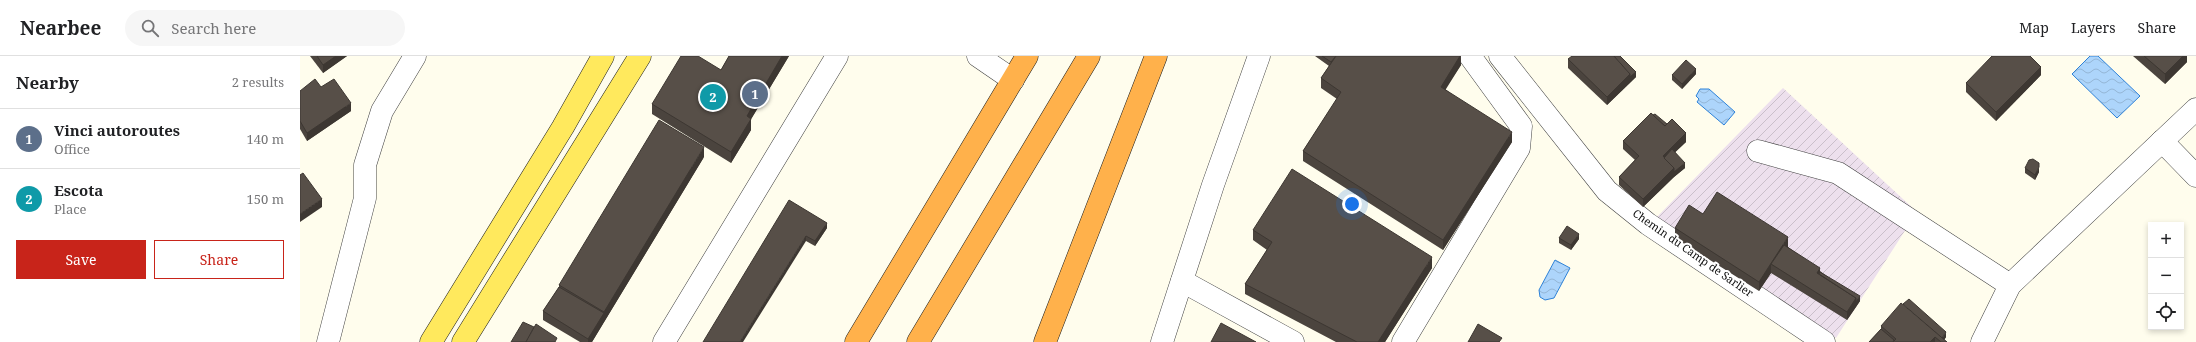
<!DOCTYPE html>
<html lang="en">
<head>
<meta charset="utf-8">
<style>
  :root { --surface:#fff; --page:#f6f6f6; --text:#202124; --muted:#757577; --line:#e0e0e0; --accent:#c8241a }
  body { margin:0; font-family:"Noto Serif",serif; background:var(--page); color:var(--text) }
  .controls { position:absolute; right:12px; bottom:12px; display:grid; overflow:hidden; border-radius:0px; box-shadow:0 2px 6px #0003 }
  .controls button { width:36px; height:36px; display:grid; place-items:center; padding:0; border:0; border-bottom:1px solid var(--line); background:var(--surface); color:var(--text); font:20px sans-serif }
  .you { position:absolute; left:1052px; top:148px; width:14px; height:14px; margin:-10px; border:3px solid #fff; border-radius:50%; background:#1a73e8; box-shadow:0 0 0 6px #1a73e833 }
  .badge { display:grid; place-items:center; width:26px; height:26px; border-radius:50%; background:var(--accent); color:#fff; font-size:13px; font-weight:700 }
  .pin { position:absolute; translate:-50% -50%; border:2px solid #fff; box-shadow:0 1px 4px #0006 }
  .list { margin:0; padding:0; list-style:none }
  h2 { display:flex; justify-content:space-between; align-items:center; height:52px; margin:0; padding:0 16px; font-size:17px }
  h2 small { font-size:13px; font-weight:400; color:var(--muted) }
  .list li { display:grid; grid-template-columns:26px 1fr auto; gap:12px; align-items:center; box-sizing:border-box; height:60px; padding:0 16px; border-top:1px solid var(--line) }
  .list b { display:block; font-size:15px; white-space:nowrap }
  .list p { margin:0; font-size:13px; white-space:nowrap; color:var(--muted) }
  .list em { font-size:13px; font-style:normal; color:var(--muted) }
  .actions { display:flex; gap:8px; padding:12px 16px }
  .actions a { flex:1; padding:9px 0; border:1px solid var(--accent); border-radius:0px; text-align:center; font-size:14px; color:var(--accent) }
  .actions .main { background:var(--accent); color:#fff }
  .icon { flex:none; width:22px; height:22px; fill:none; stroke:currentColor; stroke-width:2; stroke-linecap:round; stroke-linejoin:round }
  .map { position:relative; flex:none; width:1896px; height:286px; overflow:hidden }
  header { display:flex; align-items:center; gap:24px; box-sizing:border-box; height:56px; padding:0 20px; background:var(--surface); border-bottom:1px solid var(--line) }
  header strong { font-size:19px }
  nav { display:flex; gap:22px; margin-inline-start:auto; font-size:14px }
  .search { width:280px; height:36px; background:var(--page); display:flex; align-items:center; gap:10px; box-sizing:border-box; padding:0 14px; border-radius:22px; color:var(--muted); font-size:15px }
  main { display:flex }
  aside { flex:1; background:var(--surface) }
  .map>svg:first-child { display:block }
</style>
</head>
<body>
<header>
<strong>Nearbee</strong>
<div class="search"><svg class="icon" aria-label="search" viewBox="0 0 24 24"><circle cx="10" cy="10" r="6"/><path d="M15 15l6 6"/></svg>Search here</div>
<nav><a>Map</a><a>Layers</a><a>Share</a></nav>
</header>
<main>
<aside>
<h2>Nearby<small>2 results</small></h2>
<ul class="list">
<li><span class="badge" style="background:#5c6f8a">1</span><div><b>Vinci autoroutes</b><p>Office</p></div><em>140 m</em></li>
<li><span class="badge" style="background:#0f9aa8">2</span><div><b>Escota</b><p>Place</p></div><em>150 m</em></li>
</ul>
<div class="actions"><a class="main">Save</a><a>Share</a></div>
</aside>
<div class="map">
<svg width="1896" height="286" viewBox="0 0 1896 286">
  <defs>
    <pattern id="industrial-furrows" width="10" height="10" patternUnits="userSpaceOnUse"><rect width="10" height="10" fill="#ede0ed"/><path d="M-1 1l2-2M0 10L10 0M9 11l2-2" fill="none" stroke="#cabfca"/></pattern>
    <pattern id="water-waves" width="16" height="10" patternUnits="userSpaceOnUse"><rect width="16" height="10" fill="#add5fb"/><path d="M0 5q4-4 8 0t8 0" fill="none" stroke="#94b6d6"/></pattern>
  </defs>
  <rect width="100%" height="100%" fill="#fffded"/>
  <polygon fill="url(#industrial-furrows)" points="1483,32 1617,156 1536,282 1353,165"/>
  <g fill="url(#water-waves)" stroke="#2e82d8">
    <polygon points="1790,0 1798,0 1840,40 1817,62 1772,18"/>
    <polygon points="1400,33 1409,33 1435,56 1424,69 1397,46 1399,43 1396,40"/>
    <polygon points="1255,204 1270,212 1254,242 1245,244 1240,241 1239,234"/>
  </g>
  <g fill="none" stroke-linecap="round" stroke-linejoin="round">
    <g stroke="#404040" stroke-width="23">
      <g id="minor">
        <polyline points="678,0 713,24"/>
        <polyline points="1200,0 1307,135 1348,168 1524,286"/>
        <polyline points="1862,85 1896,120"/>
        <polyline points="1458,95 1538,117 1710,229"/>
        <polyline points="882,225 993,286"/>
        <polyline points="28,286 65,142 65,109 82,55 115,0"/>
        <polyline points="364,286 537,0"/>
        <polyline points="862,286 913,129 959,0"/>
        <polyline points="1103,286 1219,92 1221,70 1170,0"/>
        <polyline points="1682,286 1710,229 1896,53"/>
      </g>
    </g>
    <g stroke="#1e1e1e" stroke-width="23">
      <g id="major">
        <polyline points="131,286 263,71 303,0"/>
        <polyline points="163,286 340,0"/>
      </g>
    </g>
    <g stroke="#1e1e1e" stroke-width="23">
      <g id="highway">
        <polyline points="556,286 727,0"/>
        <polyline points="618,286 789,0"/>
        <polyline points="745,286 856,0"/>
      </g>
    </g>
    <use href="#minor" stroke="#fff" stroke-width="22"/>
    <use href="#major" stroke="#ffe95d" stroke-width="22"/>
    <use href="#highway" stroke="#ffb14b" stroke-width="22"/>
  </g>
  <g fill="#4b443e">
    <polygon points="10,0 47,0 23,17"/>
    <polygon points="429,0 489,0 451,63 451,74 431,107 352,58 352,48 421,14"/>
    <polygon points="1015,0 1161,0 1161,9 1145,33 1212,86 1143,194 1003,105 1003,95 1037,43 1021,32 1021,22 1029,10"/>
    <polygon points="1833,0 1887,0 1887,6 1865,28"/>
    <polygon points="1268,3 1336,21 1307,49 1268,12"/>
    <polygon points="1396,18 1382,33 1372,24 1372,19"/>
    <polygon points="1741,19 1696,65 1666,36 1666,27"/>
    <polygon points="21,31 51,55 7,85 0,73 0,35"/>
    <polygon points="1323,85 1386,86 1375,96 1385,112 1374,121 1343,151 1319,129 1319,121 1335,104 1323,93"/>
    <polygon points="404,101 292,286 280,286 243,264 243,255 259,231 259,229"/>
    <polygon points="1725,112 1739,116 1735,124 1725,117"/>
    <polygon points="489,144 527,172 515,190 506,185"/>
    <polygon points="1403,158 1488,191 1560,245 1547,264 1471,217 1459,235 1375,182 1375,172"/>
    <polygon points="953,174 1132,212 1085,286 1036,286 945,238 945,228 967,194 953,184"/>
    <polygon points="1259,182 1279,183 1271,194 1259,187"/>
    <polygon points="1581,270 1646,281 1644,284 1647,286 1569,286 1581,273"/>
  </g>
  <g fill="#3d3732">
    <polygon points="36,0 47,0 23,17 23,9"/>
    <polygon points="482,0 489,0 447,70 447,60"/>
    <polygon points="1160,0 1161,9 1141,41 1141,31"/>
    <polygon points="1883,0 1887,0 1887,6 1865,28 1865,18"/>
    <polygon points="1741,11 1741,19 1696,65 1696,56"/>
    <polygon points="1396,13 1396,18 1382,33 1382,28"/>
    <polygon points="1336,16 1336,21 1307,49 1307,41 1330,18"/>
    <polygon points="51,47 51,55 7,85 7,77"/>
    <polygon points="451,63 451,74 431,107 431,96"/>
    <polygon points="1212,76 1212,86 1143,194 1143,184"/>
    <polygon points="1386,77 1386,86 1365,106 1363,100"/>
    <polygon points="404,91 404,101 292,286 288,286 288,283 304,257 304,256"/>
    <polygon points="1385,107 1385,112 1374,121 1374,116"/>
    <polygon points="1739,111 1739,116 1735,124 1735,119"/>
    <polygon points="1374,112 1374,121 1343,151 1343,143"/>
    <polygon points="22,143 22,151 0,166 0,158"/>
    <polygon points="527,167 527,172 515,190 515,185"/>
    <polygon points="1279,178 1279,183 1271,194 1271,189"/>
    <polygon points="506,180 506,185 443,286 440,286"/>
    <polygon points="1488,181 1488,191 1475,211 1471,208 1471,217 1459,235 1459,226"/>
    <polygon points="1132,201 1132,212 1085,286 1078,286"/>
    <polygon points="1520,212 1520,221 1517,217"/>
    <polygon points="1560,240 1560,245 1556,251 1556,246"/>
    <polygon points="1556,242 1556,251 1547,264 1547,256"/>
    <polygon points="1646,276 1646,281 1643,286 1641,284"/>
    <polygon points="1635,281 1635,286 1630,286"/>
  </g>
  <g fill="#574f48" stroke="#3d3732">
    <polygon points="17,0 36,0 23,9"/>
    <polygon points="381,0 398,0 421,14 429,0 482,0 447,60 451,63 431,96 352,48"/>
    <polygon points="1022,0 1036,0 1031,6"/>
    <polygon points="1036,0 1160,0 1141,31 1212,76 1143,184 1003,95 1041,36 1021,22"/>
    <polygon points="1272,0 1314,0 1330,18 1307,41 1268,3"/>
    <polygon points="1314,0 1320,0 1336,16 1330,21 1330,18"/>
    <polygon points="1692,0 1730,0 1741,11 1696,56 1666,27"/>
    <polygon points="1844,0 1883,0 1865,18"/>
    <polygon points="1386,4 1396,13 1382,28 1372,19"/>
    <polygon points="15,23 21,31 34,23 51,47 7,77 0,65 0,35"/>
    <polygon points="1351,57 1365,70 1372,63 1386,77 1363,100 1374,112 1343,143 1319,121 1339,100 1323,85"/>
    <polygon points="1355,58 1367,68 1365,70 1353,59"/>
    <polygon points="359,64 404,91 304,256 259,229"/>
    <polygon points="1372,93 1385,107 1374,116 1374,112 1364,102"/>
    <polygon points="1733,103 1739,107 1739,111 1735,119 1725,112 1729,104"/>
    <polygon points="992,113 1132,201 1078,286 1057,286 945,228 972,186 953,174"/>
    <polygon points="3,117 22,143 0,158 0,119"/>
    <polygon points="1417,136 1488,181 1459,226 1375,172 1389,149 1403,158"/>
    <polygon points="489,144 527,167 515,185 506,180 440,286 403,286"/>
    <polygon points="1267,170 1279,178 1271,189 1259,182"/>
    <polygon points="1484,189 1520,212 1517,217 1556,242 1547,256 1471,208"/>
    <polygon points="1520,216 1560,240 1556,246 1556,242 1519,218"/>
    <polygon points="259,231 304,257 288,283 243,255"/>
    <polygon points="1609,243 1646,276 1642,282 1603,248"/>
    <polygon points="1601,247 1647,286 1641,286 1635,281 1630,286 1593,286 1596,283 1581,270"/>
    <polygon points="223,266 234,271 226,286 211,286"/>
    <polygon points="921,267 956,286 911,286"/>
    <polygon points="236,268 257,282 255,286 226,286"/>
    <polygon points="1178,268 1202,282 1199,286 1168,286"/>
    <polygon points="1581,273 1594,284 1593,286 1569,286"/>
  </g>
  <g text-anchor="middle" stroke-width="4" stroke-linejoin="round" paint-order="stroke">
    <g font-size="11" fill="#0d0d0d" stroke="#fff">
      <text transform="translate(1393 197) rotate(35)" y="4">Chemin du Camp de Sarlier</text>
    </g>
  </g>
</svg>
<div class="controls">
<button>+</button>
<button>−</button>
<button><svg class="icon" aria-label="locate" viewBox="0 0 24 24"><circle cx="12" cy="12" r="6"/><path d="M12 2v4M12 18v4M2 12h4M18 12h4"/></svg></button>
</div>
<div class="you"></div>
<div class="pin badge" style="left:455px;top:38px;background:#5c6f8a">1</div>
<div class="pin badge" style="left:413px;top:41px;background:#0f9aa8">2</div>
</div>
</main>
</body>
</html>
